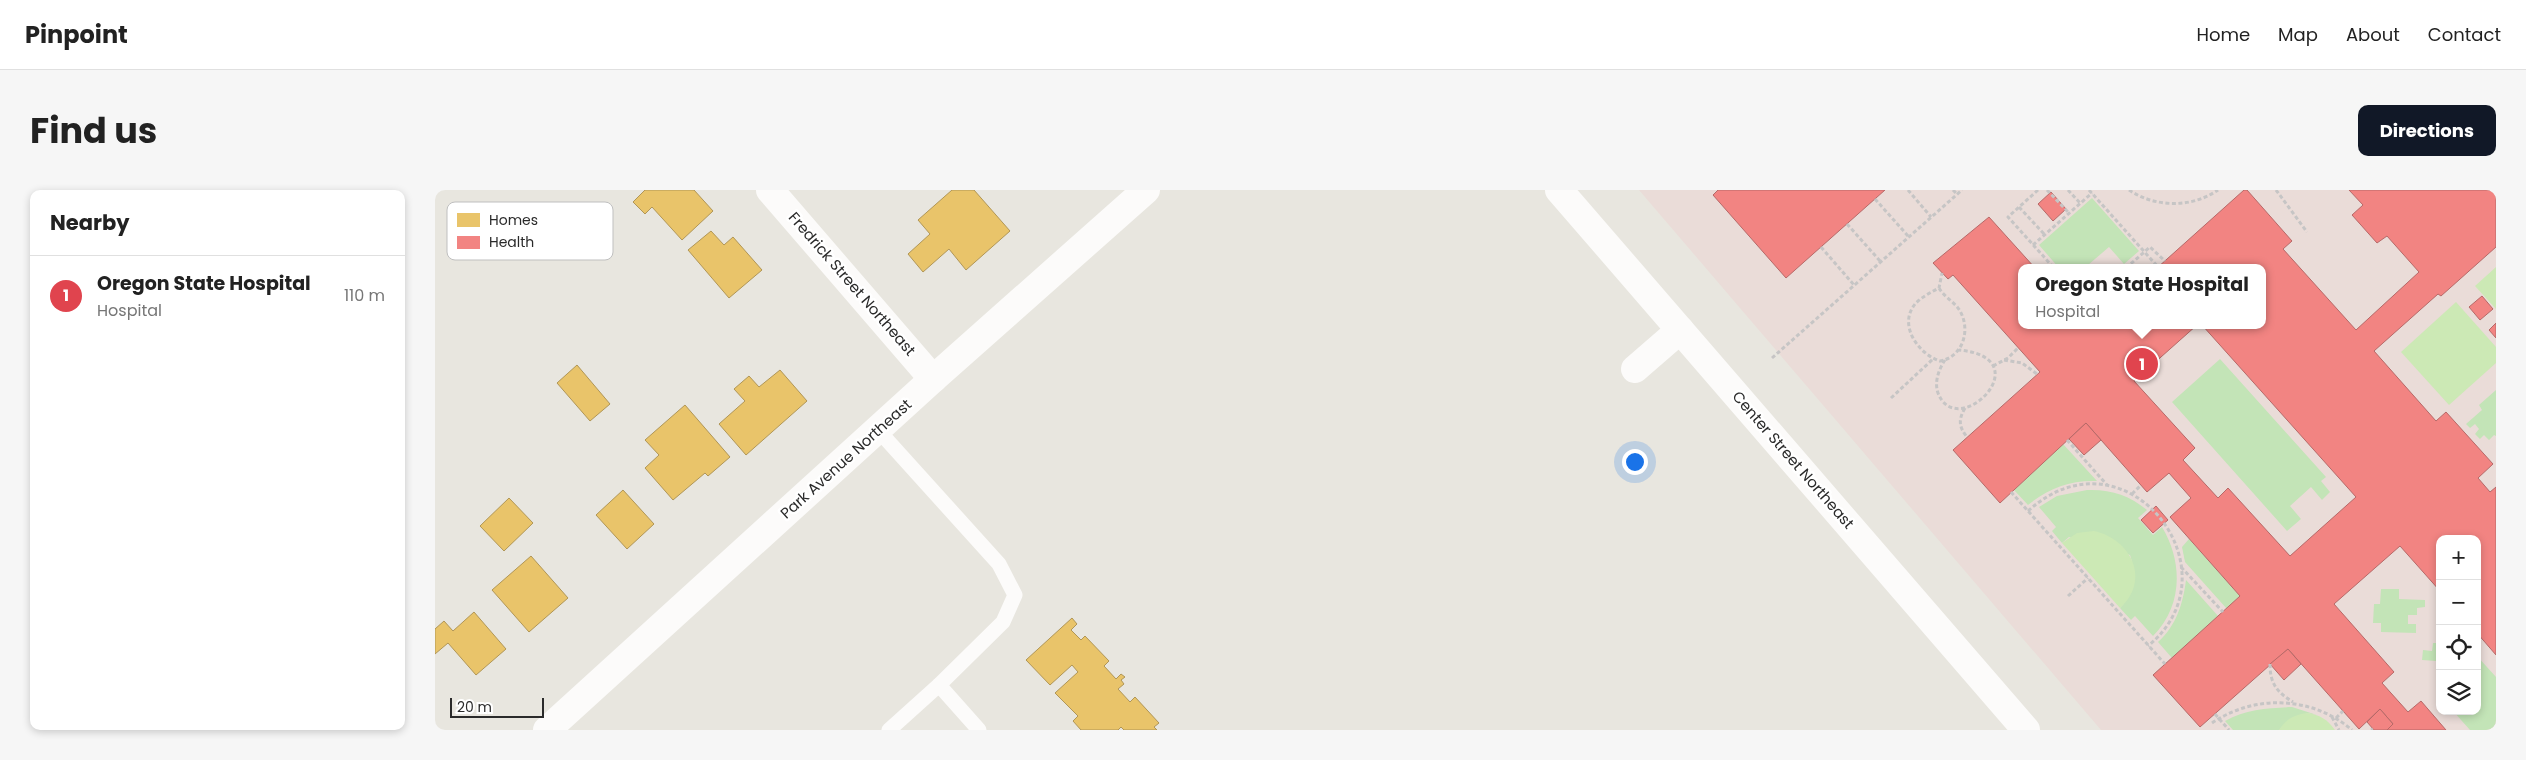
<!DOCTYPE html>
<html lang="en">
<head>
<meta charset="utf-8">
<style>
  :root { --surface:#fff; --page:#f6f6f6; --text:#222; --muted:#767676; --line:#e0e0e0; --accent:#111827 }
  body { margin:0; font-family:Poppins,sans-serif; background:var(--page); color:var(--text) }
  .controls { position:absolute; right:15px; bottom:15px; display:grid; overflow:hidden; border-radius:10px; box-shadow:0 2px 8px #0003 }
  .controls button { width:45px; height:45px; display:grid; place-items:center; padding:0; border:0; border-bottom:1px solid var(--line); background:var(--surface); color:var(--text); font:25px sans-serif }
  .scale { position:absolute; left:15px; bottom:12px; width:94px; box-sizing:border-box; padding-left:5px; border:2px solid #2a2a2a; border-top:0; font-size:14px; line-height:18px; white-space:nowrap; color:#2a2a2a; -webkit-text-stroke:4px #fff; paint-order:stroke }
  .you { position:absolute; left:1199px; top:271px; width:18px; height:18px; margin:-12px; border:4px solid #fff; border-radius:50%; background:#1a73e8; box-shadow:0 0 0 8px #1a73e833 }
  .badge { display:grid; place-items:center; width:32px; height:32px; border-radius:50%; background:var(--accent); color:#fff; font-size:16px; font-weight:700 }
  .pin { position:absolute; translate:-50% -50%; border:2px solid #fff; box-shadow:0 1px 5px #0006 }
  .popup { position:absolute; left:1583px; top:74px; width:248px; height:65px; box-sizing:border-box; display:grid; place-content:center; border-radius:10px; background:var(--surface); filter:drop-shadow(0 1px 4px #0005); font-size:16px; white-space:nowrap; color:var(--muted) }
  .popup b { font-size:19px; color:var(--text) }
  .popup::after { content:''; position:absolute; left:50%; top:100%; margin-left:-10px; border:10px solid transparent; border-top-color:var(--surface) }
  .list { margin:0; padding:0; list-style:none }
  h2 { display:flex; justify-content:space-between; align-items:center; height:65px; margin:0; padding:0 20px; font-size:21px }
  h2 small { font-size:16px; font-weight:400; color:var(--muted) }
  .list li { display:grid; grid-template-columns:32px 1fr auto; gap:15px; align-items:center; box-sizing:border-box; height:80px; padding:0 20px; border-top:1px solid var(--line) }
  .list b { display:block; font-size:19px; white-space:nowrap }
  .list p { margin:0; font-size:16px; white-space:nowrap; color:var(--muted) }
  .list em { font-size:16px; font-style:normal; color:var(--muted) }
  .icon { flex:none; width:28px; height:28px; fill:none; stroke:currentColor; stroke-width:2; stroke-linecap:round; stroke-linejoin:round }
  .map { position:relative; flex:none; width:2061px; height:540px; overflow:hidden; border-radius:10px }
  header { display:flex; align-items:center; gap:30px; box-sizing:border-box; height:70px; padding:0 25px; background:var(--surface); border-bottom:1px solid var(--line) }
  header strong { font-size:24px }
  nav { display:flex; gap:28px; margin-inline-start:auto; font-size:18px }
  .intro { display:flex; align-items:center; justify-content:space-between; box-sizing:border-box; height:120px; padding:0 30px }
  h1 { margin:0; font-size:35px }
  .button { padding:12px 22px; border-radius:10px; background:var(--accent); color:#fff; font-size:18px; font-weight:700 }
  main { display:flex; gap:30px; padding:0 30px }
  aside { flex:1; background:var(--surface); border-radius:10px; box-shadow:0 2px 8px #0003 }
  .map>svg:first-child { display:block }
</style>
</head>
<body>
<header>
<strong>Pinpoint</strong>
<nav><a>Home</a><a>Map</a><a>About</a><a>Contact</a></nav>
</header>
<div class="intro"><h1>Find us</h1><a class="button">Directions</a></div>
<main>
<aside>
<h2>Nearby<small></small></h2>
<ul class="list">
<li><span class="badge" style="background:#e0444e">1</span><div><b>Oregon State Hospital</b><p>Hospital</p></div><em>110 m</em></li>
</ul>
</aside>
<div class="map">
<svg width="2061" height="540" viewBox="0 0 2061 540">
  <rect width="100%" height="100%" fill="#e8e6df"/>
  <path fill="#eadcd8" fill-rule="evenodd" d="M1204 0H2061V540H1666ZM1587 78H1827V135H1587ZM2005 349H2042V521H2005Z"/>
  <g fill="#c3e4b7">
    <polygon points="1657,8 1704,61 1689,74 1674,57 1653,75 1655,78 1624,78 1604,55"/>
    <polygon points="1785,169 1891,287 1886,291 1895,302 1887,310 1876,297 1855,316 1866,329 1852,341 1737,212"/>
    <polygon points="2061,200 2061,246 2059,245 2054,250 2049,245 2045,249 2040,244 2044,239 2040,234 2035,238 2031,234 2047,220 2044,215"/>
    <path d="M1628 254 1662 291C1635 290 1614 298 1593 315L1579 300Z"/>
    <path d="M1652 300C1675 299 1694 305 1712 320L1703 328 1718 345 1727 337C1748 372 1748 416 1718 446L1700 426 1696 430 1685 418C1698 406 1701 381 1695 365L1634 347 1627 353 1617 341 1621 337 1604 317 1622 306Z"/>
    <polygon points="1754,349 1805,406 1792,419 1750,372 1747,357"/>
    <path d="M1751 390 1783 426 1737 468 1723 452C1741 436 1748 414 1751 390Z"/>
    <polygon points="1946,399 1964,399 1964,409 1990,410 1990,417 1982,418 1982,425 1973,425 1973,434 1981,434 1981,443 1946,442 1946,433 1938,433 1939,414 1945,414"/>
    <polygon points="1998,453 2005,453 2005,463 2002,463 2001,471 1987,470 1988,460 1997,461"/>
    <polygon points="2042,466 2061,487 2061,540 2035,540 2018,521 2042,521"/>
    <path d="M1857 517 1882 525 1872 523 1844 540H1798L1790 531C1811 519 1833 518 1857 517Z"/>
  </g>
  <g fill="#cce9b5">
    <polygon points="2061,77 2061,119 2040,96"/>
    <polygon points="2021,112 2061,157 2061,173 2014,215 1966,162"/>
    <path d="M1659 341C1696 349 1716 390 1685 418L1627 353 1642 343Z"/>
    <path d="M1872 523C1885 525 1892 529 1900 540H1844C1851 529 1859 525 1872 523Z"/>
  </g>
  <g fill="#e9c46a" stroke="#b09657">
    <polygon points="210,0 259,0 278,21 247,50 217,17 210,24 198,12"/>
    <polygon points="517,0 539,0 575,41 531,80 514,59 488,82 473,64 495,44 483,30"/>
    <polygon points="276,41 289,55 298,47 327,80 294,108 253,60"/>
    <polygon points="142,175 175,214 155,231 122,193"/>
    <polygon points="345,180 372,211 311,265 284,234 310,211 299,199 314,186 324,197"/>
    <polygon points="250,215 295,267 273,286 270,283 238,310 210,278 224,265 210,250"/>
    <polygon points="188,300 219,334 192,359 161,325"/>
    <polygon points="74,308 98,333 69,361 45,336"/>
    <polygon points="96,366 133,408 94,442 57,400"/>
    <polygon points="39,422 71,459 41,485 13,453 0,464 0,439 9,431 18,441"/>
    <polygon points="637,428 642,434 636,440 646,450 650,446 674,471 669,476 681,489 686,484 690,487 686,490 689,494 683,499 695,512 700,507 724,533 719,537 722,540 689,540 686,537 683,540 646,540 638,531 643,526 620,503 643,482 637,475 615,495 591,470"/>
  </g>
  <g fill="#f28482" stroke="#b66968">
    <polygon points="1283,0 1450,0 1351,88 1278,5"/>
    <polygon points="1809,0 1812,0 1857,51 1848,59 1921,140 1984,82 1952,46 1942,53 1917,25 1928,15 1914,0 2061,0 2061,57 2006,106 2003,104 1939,161 2001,231 2011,222 2058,274 2043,288 2055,302 2061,297 2061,465 2042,443 2042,349 2005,349 2005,401 1965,356 1899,414 1959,482 1947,493 1973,522 1986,511 2011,540 1952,540 1958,534 1945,519 1924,539 1853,459 1765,537 1718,485 1805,406 1735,327 1756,308 1734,283 1712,302 1651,233 1565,313 1518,260 1605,182 1518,85 1513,89 1498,73 1554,27 1600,78 1587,78 1587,135 1651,135 1654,138 1656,135 1762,135 1699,191 1760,258 1748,270 1783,308 1793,298 1855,366 1921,307 1767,135 1827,135 1827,78 1722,78"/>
    <polygon points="1616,2 1631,19 1618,31 1603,14"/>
    <polygon points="2047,106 2058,119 2045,130 2034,117"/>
    <polygon points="2061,133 2061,148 2054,140"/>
    <polygon points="1651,233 1666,250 1649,265 1634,249"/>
    <polygon points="1721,316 1733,330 1718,343 1706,330"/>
    <polygon points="1853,459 1866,474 1849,490 1835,474"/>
    <polygon points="1945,519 1958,534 1952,540 1939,540 1932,532"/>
  </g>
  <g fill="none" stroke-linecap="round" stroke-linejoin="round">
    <g stroke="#c6c5c5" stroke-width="3" stroke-dasharray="4 2.5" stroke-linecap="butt">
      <polyline points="1473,0 1496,27"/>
      <polyline points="1518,0 1522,4"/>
      <polyline points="1603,0 1573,27 1619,78"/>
      <polyline points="1612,0 1634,23"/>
      <polyline points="1633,0 1645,13"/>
      <polyline points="1654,0 1723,77"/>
      <path d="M1694 0C1721 18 1757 18 1783 0"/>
      <polyline points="1841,0 1872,42"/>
      <polyline points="1440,9 1474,47"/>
      <polyline points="1584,17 1610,45"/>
      <polyline points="1412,34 1446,72"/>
      <polyline points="1598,55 1657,3"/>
      <polyline points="1386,57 1419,95"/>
      <polyline points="1691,78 1715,57 1730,71"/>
      <path d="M1504 98C1509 107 1520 112 1525 121 1536 140 1528 167 1505 171 1483 164 1462 134 1481 113 1487 107 1496 102 1504 98L1507 83"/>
      <polyline points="1337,168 1527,0"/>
      <path d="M1510 170C1504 179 1499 192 1503 203 1522 253 1608 168 1524 160"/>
      <polyline points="1569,170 1587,173 1602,184"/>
      <polyline points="1558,176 1573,168 1583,158"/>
      <polyline points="1456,208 1498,169"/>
      <path d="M1530 218C1523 230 1524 237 1532 247"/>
      <polyline points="1632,250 1672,295"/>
      <polyline points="1576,302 1730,474"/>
      <polyline points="1697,304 1706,295"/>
      <path d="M1593 321C1690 233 1806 380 1713 456"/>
      <polyline points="1746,377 1788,422"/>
      <polyline points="1633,406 1653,388"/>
      <path d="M1835 474C1835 494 1842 502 1858 512"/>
      <polyline points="1780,524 1794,540"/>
      <polyline points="1897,527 1904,540"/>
      <polyline points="1901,528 1908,521"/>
      <path d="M1777 533C1820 504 1877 506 1917 540"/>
      <polyline points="1936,540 1938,539"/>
    </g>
    <g stroke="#fcfbfa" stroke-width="15">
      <polyline points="443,240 564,374 580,405 568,432 504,495 544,540"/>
      <polyline points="454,540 504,495"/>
    </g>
    <g stroke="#fcfbfa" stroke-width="28">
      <polyline points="335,0 498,189"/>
      <polyline points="1200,179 1245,140"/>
    </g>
    <polyline stroke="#fcfbfa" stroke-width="28" points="112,540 498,189 711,0"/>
    <polyline stroke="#fcfbfa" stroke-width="28" points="1124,0 1591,540"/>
  </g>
  <g text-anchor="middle" stroke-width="5" stroke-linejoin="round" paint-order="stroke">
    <g font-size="15" fill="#2a2a2a" stroke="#fff">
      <text transform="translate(417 94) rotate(49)" y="5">Fredrick Street Northeast</text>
      <text transform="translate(411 269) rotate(-42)" y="5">Park Avenue Northeast</text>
      <text transform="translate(1358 270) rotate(49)" y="5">Center Street Northeast</text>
    </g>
  </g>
  <rect x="12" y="12" width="166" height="58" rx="8" fill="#fff" stroke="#bfbfbf" stroke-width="1"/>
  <rect x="22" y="23" width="23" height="14" fill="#e9c46a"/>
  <rect x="22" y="46" width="23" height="13" fill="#f28482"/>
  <g font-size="14" fill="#2a2a2a">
    <text x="54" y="35">Homes</text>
    <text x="54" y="57">Health</text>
  </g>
</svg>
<div class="controls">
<button>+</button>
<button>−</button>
<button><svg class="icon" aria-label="locate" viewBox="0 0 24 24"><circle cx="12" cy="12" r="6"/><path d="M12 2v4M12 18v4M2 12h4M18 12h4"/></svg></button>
<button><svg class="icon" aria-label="layers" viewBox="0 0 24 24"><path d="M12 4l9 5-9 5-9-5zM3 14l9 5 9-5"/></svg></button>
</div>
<div class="scale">20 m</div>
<div class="you"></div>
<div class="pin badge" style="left:1707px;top:174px;background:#e0444e">1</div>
<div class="popup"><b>Oregon State Hospital</b>Hospital</div>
</div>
</main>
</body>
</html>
